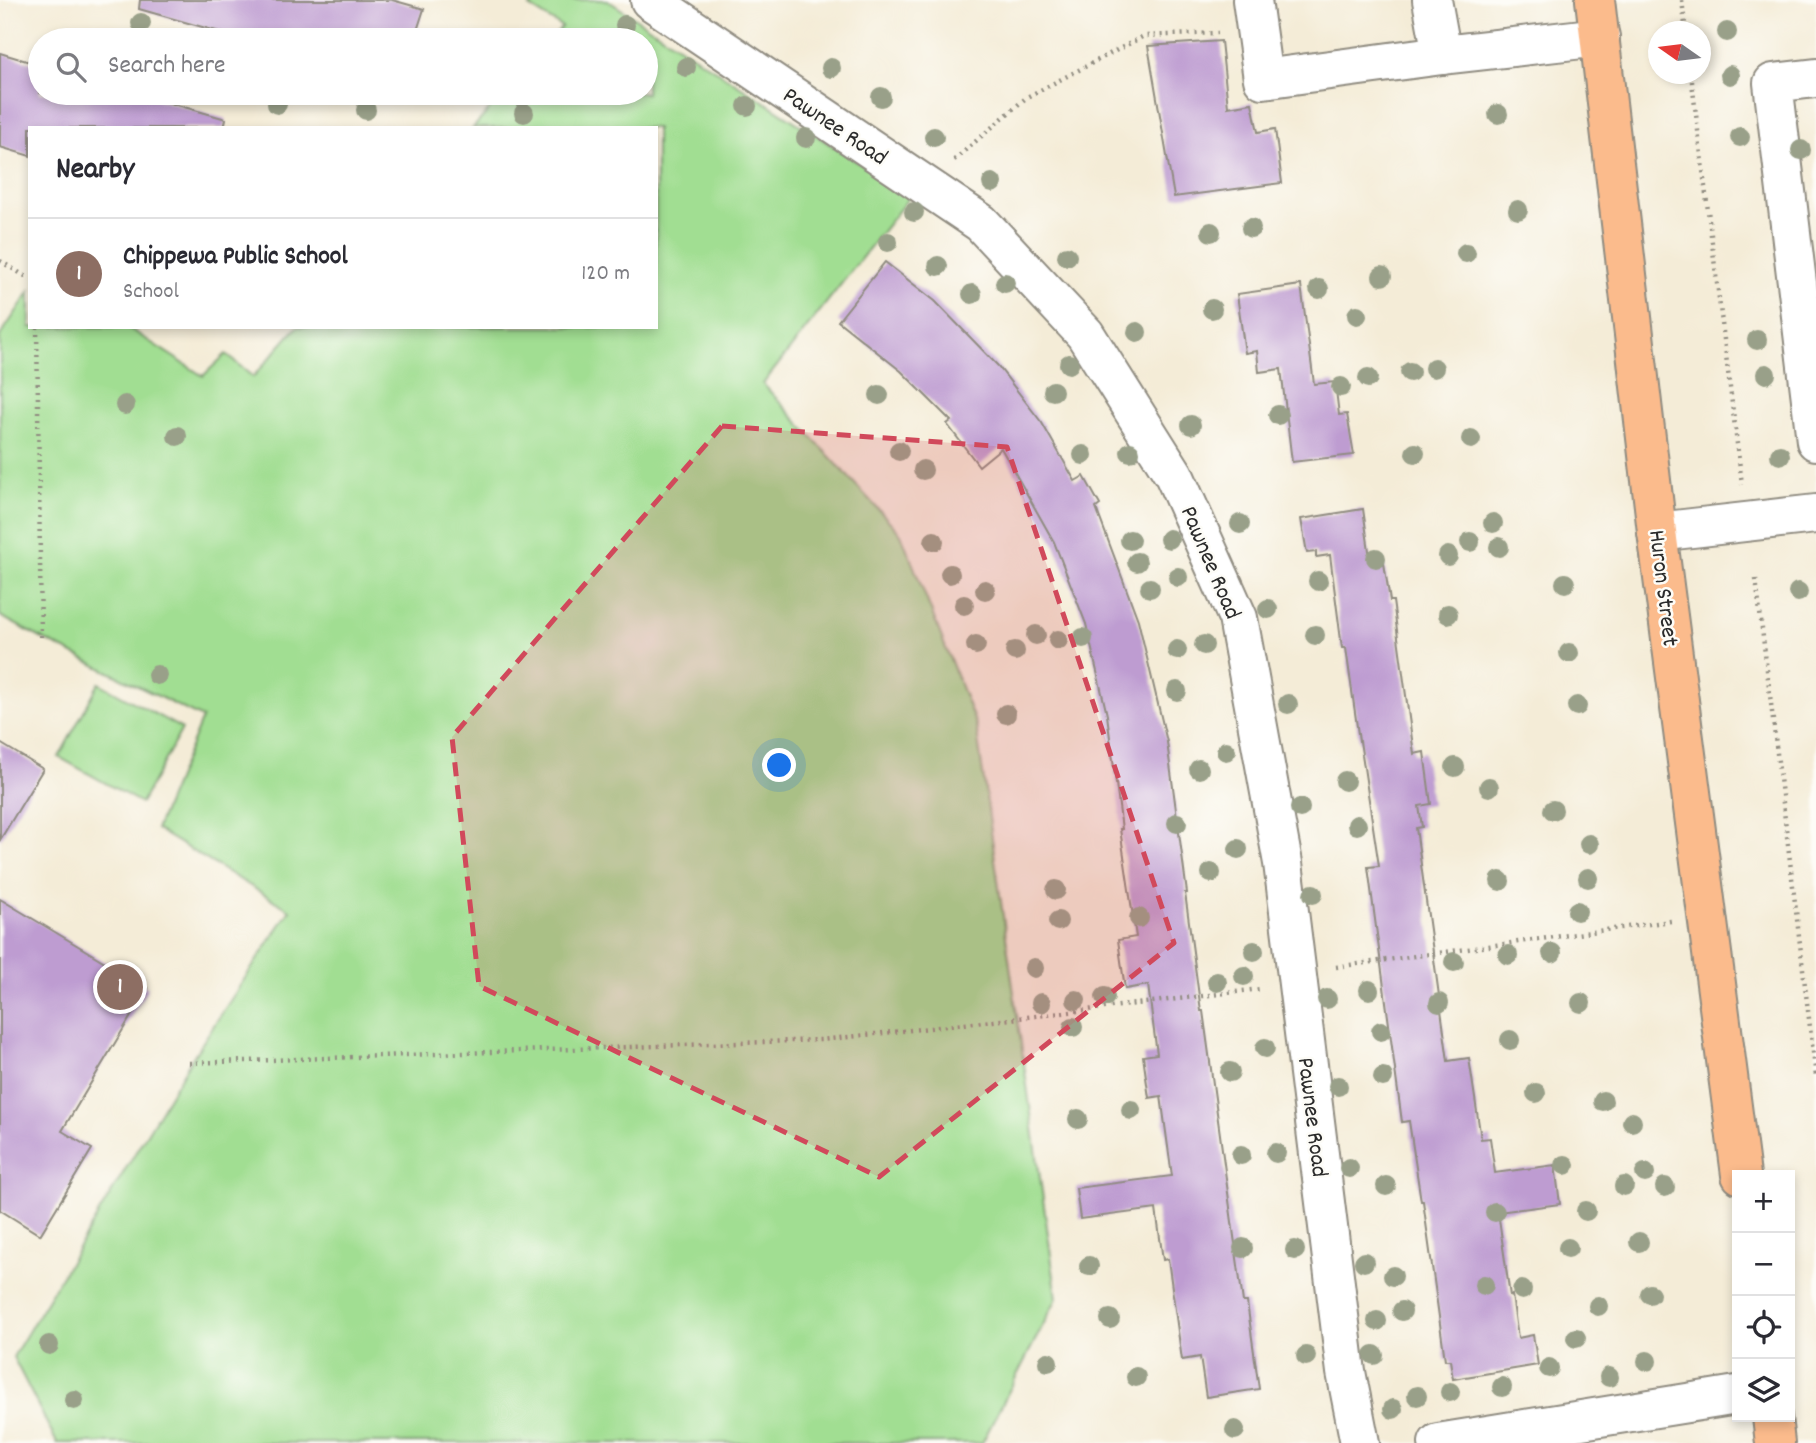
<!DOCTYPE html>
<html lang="en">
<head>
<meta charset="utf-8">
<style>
  :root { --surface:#fff; --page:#f7f7f7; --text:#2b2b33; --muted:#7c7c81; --line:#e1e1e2; --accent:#111827 }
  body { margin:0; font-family:Dekko,sans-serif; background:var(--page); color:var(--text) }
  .controls { position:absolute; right:21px; bottom:21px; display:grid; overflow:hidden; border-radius:0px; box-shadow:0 4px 10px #0003 }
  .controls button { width:63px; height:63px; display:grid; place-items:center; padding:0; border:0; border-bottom:2px solid var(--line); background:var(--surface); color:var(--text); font:35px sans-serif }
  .compass { position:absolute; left:1648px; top:21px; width:63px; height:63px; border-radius:50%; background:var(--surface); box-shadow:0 4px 10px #0003; rotate:284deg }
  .you { position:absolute; left:780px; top:766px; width:24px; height:24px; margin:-18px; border:5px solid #fff; border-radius:50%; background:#1a73e8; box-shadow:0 0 0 10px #1a73e833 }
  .badge { display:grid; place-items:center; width:46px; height:46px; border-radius:50%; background:var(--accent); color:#fff; font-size:23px; font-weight:700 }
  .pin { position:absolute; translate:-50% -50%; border:4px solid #fff; box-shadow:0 2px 7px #0006 }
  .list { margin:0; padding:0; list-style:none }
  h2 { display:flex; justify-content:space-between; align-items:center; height:91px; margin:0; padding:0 28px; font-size:30px }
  h2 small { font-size:23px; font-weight:400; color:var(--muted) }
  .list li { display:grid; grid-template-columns:46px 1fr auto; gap:21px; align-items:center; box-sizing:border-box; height:112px; padding:0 28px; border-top:2px solid var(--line) }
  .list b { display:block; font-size:26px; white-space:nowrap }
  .list p { margin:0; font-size:23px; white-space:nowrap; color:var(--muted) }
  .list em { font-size:23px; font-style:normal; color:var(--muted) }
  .icon { flex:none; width:38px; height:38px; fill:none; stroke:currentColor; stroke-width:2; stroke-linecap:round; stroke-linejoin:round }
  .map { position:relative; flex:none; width:1816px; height:1443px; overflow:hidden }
  .search { position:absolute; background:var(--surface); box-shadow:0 4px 10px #0003; left:28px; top:28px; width:630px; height:77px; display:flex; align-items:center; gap:18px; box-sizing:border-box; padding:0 24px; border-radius:38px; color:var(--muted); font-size:26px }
  .panel { position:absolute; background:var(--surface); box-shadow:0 4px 10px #0003; left:28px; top:126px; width:630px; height:203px; border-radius:0px }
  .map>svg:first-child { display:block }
</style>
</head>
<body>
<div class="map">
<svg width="1816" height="1443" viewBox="0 0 1816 1443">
  <rect width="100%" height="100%" fill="#fdfcf7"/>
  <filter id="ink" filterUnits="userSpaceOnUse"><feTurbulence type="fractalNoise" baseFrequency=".0143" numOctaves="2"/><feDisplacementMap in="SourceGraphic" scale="14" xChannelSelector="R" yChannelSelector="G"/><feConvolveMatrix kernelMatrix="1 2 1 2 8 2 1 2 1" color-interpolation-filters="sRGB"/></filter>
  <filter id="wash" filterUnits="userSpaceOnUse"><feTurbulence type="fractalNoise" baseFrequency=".00686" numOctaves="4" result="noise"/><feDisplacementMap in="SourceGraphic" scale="28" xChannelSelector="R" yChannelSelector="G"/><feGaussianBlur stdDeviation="1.57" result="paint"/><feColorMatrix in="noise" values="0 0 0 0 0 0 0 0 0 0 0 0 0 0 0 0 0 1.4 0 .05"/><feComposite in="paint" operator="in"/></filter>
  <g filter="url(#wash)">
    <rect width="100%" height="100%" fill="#f4ecd7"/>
    <g fill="#a1de92" stroke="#66845e" stroke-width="2">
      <polygon points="537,0 607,0 910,196 763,384 901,534 976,725 1057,1298 982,1443 57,1443 13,1357 189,1063 290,910 156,829 202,718 41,638 0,616 0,336 30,291 30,327 127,327 203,376 226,354 253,377 297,327 656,327 656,128 473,128 504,93 646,93 646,40 551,40 562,27 530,7"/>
      <polygon points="99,683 182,729 141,803 59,757"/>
    </g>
    <g id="blocks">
      <g fill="#be9cd1">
        <polygon points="140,0 392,0 424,9 414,40 248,40 139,9"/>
        <polygon points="1221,41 1228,107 1252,103 1258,132 1275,129 1282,183 1174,197 1148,46"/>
        <polygon points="0,53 40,65 40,93 135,93 226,119 224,128 30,128 30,156 0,147"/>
        <polygon points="885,262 935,301 998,366 1042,423 1075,481 1084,476 1100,505 1096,508 1138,620 1167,742 1187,893 1185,893 1201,1011 1203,1011 1243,1302 1247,1302 1259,1389 1206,1397 1200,1357 1182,1360 1168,1259 1163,1260 1156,1209 1080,1219 1076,1188 1172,1176 1161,1096 1149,1098 1143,1056 1157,1054 1148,985 1125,989 1118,940 1136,937 1120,829 1122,829 1107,715 1086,624 1054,542 1001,448 979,466 947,424 951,421 901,371 838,321"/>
        <polygon points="1301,285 1314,384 1335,382 1339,415 1347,414 1354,455 1292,462 1281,369 1259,372 1257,351 1245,353 1237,294"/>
        <polygon points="1363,509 1371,565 1384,563 1390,601 1393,601 1414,754 1424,752 1431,804 1419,806 1422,827 1416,828 1448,1061 1469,1058 1481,1139 1490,1138 1495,1173 1555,1165 1560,1204 1498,1212 1510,1296 1512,1295 1518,1338 1533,1335 1538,1365 1453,1379 1450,1360 1445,1360 1423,1201 1421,1201 1409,1121 1402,1122 1368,867 1379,866 1360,741 1359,741 1346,648 1342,648 1330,555 1316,557 1316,552 1307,553 1301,519"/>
        <polygon points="0,743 43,769 0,840"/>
        <polygon points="0,899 148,988 62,1131 92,1149 40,1235 0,1210"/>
      </g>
    </g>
  </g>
  <g filter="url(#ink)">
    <use href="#blocks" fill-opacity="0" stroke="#908c81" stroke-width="2"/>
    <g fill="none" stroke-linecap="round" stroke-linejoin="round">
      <g stroke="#908c81" stroke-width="42">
        <g id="minor">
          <polyline points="650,0 981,223 1085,334 1174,475 1238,618 1283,863 1346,1372 1360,1443"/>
          <polyline points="1252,0 1263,79 1442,55 1600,37"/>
          <polyline points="1432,0 1442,55"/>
          <polyline points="1816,78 1773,83 1816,441"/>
          <polyline points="1657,532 1816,514"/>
          <polyline points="1438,1443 1737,1395"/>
        </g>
      </g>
      <g stroke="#908c81" stroke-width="42">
        <g id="major">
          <polyline points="1595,0 1657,532 1741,1175"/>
          <polyline points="1772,1417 1775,1443"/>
        </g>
      </g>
      <g stroke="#908c81" stroke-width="4.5" stroke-dasharray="2 5" stroke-linecap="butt">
        <polyline points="1682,0 1686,32"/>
        <polyline points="1691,74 1742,484"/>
        <polyline points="954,160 1027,97 1144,36 1218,33"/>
        <polyline points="0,261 30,279"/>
        <polyline points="37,327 41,638"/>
        <polyline points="1756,579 1816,1077"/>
        <polyline points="1336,967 1671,921"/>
        <polyline points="189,1063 821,1040 1037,1016 1260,989"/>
      </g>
      <use href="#minor" stroke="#fff" stroke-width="38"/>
      <use href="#major" stroke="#fbbb8c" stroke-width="38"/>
    </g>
    <g fill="#99a089">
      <circle cx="141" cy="23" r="10"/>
      <circle cx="625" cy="25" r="10"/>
      <circle cx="1727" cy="32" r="10"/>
      <circle cx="686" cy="67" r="10"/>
      <circle cx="831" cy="68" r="10"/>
      <circle cx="1730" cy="75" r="10"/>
      <circle cx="881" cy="97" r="10"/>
      <circle cx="277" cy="104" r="10"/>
      <circle cx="747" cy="106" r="10"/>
      <circle cx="366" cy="110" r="10"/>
      <circle cx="524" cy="113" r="10"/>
      <circle cx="1498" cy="114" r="10"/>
      <circle cx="934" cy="137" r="10"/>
      <circle cx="1740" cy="137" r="10"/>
      <circle cx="806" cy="138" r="10"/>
      <circle cx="1801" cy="150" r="10"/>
      <circle cx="992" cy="183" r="10"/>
      <circle cx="1518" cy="210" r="10"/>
      <circle cx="914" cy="212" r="10"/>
      <circle cx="1251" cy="228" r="10"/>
      <circle cx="1211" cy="232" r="10"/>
      <circle cx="888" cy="242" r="10"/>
      <circle cx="1466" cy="253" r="10"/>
      <circle cx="1067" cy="256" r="10"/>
      <circle cx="938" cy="266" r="10"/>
      <circle cx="1382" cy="276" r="10"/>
      <circle cx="1005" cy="283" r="10"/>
      <circle cx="1319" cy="289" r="10"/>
      <circle cx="972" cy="294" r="10"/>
      <circle cx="1212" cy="309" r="10"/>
      <circle cx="1357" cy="315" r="10"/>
      <circle cx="1137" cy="332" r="10"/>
      <circle cx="1757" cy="340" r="10"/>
      <circle cx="1069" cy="364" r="10"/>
      <circle cx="1434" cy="368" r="10"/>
      <circle cx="1410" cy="372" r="10"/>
      <circle cx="1766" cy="374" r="10"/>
      <circle cx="1368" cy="378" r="10"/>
      <circle cx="1341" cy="387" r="10"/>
      <circle cx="1053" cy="391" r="10"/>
      <circle cx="879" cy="395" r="10"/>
      <circle cx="125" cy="405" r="10"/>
      <circle cx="1278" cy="415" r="10"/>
      <circle cx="1191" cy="425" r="10"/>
      <circle cx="177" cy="436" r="10"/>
      <circle cx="1471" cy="439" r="10"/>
      <circle cx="899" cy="451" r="10"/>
      <circle cx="1130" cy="452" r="10"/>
      <circle cx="1415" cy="453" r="10"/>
      <circle cx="1083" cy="455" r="10"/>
      <circle cx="1780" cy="455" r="10"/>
      <circle cx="923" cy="470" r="10"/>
      <circle cx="1493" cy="523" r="10"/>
      <circle cx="1240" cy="524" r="10"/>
      <circle cx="1169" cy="539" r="10"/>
      <circle cx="1130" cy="540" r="10"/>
      <circle cx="934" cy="541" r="10"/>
      <circle cx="1470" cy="542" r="10"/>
      <circle cx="1499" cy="547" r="10"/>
      <circle cx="1448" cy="556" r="10"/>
      <circle cx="1376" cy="558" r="10"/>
      <circle cx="1137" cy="562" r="10"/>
      <circle cx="950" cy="574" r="10"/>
      <circle cx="1178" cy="577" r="10"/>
      <circle cx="1318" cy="581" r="10"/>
      <circle cx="1565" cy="583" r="10"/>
      <circle cx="1150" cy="588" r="10"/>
      <circle cx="985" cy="590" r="10"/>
      <circle cx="1798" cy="592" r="10"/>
      <circle cx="964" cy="605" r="10"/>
      <circle cx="1268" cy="609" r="10"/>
      <circle cx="1448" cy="614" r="10"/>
      <circle cx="1036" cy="635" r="10"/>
      <circle cx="1315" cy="635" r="10"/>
      <circle cx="1083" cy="638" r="10"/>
      <circle cx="1058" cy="640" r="10"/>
      <circle cx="976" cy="645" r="10"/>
      <circle cx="1204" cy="645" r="10"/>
      <circle cx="1177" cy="650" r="10"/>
      <circle cx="1015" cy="651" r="10"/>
      <circle cx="1569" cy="653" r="10"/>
      <circle cx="157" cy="675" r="10"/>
      <circle cx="1177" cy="691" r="10"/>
      <circle cx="1288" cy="704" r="10"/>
      <circle cx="1577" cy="706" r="10"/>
      <circle cx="1006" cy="714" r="10"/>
      <circle cx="1226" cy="751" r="10"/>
      <circle cx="1455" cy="767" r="10"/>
      <circle cx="1199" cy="769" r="10"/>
      <circle cx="1345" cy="781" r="10"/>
      <circle cx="1489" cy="787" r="10"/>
      <circle cx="1300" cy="808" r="10"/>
      <circle cx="1553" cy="810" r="10"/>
      <circle cx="1177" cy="823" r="10"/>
      <circle cx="1357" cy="825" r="10"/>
      <circle cx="1589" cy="844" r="10"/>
      <circle cx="1238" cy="849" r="10"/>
      <circle cx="1211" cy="873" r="10"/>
      <circle cx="1588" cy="878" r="10"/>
      <circle cx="1500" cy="881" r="10"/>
      <circle cx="1056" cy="890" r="10"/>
      <circle cx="1313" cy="894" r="10"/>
      <circle cx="1577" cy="911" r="10"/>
      <circle cx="1139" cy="918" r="10"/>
      <circle cx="1058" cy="921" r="10"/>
      <circle cx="1254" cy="951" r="10"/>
      <circle cx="1552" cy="953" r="10"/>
      <circle cx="1508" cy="955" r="10"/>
      <circle cx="1454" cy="962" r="10"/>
      <circle cx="1034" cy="968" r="10"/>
      <circle cx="1244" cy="976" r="10"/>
      <circle cx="1217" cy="982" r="10"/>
      <circle cx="1369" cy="990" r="10"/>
      <circle cx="1105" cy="997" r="10"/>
      <circle cx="1327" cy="999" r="10"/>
      <circle cx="1076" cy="1000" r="10"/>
      <circle cx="1041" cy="1003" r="10"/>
      <circle cx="1439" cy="1003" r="10"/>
      <circle cx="1581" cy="1003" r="10"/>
      <circle cx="1073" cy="1027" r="10"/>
      <circle cx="1381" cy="1031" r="10"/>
      <circle cx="1510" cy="1040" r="10"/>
      <circle cx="1265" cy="1048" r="10"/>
      <circle cx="1230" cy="1072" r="10"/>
      <circle cx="1383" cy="1077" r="10"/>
      <circle cx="1338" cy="1086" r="10"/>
      <circle cx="1536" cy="1093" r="10"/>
      <circle cx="1603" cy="1101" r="10"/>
      <circle cx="1131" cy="1110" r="10"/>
      <circle cx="1078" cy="1119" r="10"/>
      <circle cx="1632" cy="1122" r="10"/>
      <circle cx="1276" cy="1153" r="10"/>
      <circle cx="1241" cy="1155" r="10"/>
      <circle cx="1565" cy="1165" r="10"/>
      <circle cx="1349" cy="1168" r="10"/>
      <circle cx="1645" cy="1173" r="10"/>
      <circle cx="1386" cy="1186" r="10"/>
      <circle cx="1624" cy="1186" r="10"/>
      <circle cx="1665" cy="1187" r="10"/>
      <circle cx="1586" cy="1211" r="10"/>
      <circle cx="1495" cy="1212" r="10"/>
      <circle cx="1639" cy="1242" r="10"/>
      <circle cx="1243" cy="1248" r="10"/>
      <circle cx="1568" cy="1248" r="10"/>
      <circle cx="1295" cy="1250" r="10"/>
      <circle cx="1364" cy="1262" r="10"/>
      <circle cx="1089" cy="1266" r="10"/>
      <circle cx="1393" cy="1276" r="10"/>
      <circle cx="1484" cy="1285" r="10"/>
      <circle cx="1522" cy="1290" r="10"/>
      <circle cx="1650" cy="1294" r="10"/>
      <circle cx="1598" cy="1306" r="10"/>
      <circle cx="1402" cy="1311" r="10"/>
      <circle cx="1110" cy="1319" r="10"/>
      <circle cx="1377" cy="1321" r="10"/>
      <circle cx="1576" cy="1338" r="10"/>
      <circle cx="49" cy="1345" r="10"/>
      <circle cx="1374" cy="1355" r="10"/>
      <circle cx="1306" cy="1356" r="10"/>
      <circle cx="1647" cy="1361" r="10"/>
      <circle cx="1048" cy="1362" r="10"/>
      <circle cx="1549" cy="1368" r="10"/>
      <circle cx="1136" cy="1377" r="10"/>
      <circle cx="1609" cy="1377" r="10"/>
      <circle cx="1502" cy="1387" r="10"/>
      <circle cx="1450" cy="1392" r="10"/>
      <circle cx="1417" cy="1396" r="10"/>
      <circle cx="74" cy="1400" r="10"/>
      <circle cx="1393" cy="1409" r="10"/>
      <circle cx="1235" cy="1430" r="10"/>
    </g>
  </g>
  <path fill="#d1495b" fill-opacity="0.2" stroke="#d1495b" stroke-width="5" stroke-dasharray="14 9" stroke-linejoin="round" d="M722 426 1007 447 1174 943 879 1177 479 986 452 737Z"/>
  <g text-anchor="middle" stroke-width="5" stroke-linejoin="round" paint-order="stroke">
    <g font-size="24" fill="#2b2b2b" stroke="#fdfcf7">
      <text transform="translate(836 125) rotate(34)" y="8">Pawnee Road</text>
      <text transform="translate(1212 562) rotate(67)" y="8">Pawnee Road</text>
      <text transform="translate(1665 588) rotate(83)" y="8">Huron Street</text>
      <text transform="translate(1314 1117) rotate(83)" y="8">Pawnee Road</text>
    </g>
  </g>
</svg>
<div class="controls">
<button>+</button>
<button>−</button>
<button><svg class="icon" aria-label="locate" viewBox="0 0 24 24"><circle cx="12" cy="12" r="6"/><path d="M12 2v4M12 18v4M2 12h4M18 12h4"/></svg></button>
<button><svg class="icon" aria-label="layers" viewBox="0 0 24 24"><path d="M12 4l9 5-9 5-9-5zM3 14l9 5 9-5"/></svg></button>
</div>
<svg class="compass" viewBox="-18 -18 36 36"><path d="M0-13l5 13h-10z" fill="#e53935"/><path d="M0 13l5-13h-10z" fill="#7c7c81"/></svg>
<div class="you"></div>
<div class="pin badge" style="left:120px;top:987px;background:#8d6e63">1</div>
<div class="search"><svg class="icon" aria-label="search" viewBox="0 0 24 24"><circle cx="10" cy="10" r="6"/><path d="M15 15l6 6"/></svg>Search here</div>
<section class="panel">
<h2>Nearby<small></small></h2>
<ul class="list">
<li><span class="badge" style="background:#8d6e63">1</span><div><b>Chippewa Public School</b><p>School</p></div><em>120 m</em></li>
</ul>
</section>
</div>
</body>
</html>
